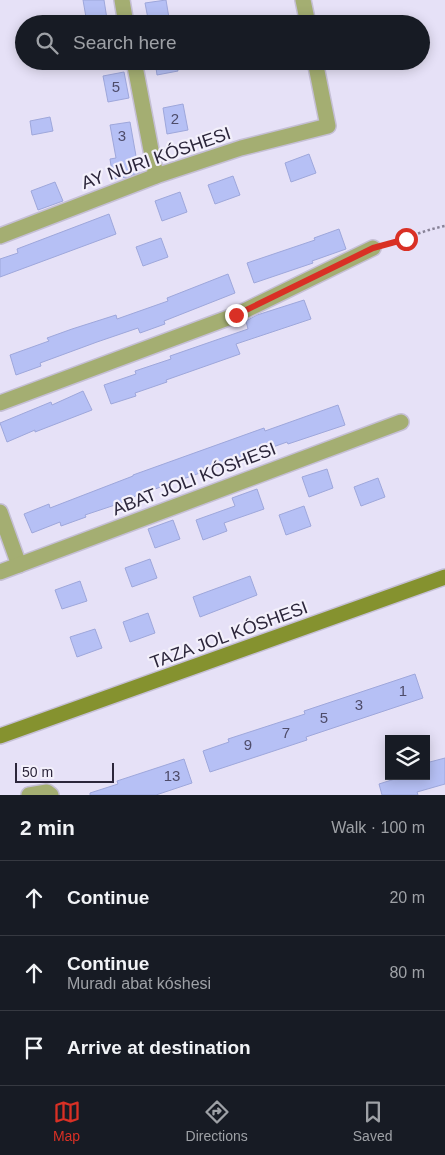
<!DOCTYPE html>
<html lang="en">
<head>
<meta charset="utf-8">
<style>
  :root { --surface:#171b24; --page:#20242c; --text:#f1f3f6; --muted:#9ea1a6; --line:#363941; --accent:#d93025 }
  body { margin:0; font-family:Arial,sans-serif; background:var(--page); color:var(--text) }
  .controls { position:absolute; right:15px; bottom:15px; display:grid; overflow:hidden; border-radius:0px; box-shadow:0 2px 12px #0003 }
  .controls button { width:45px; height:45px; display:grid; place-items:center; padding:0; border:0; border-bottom:1px solid var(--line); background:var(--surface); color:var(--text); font:25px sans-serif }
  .scale { position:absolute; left:15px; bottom:12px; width:99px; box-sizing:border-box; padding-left:5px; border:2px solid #2c263b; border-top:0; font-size:14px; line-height:18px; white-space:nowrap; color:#2c263b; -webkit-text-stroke:4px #f3f0fb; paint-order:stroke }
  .stop { position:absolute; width:15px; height:15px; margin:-11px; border:4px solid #d93025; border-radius:50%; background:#fff }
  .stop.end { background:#d93025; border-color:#fff; box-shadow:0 1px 5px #0008 }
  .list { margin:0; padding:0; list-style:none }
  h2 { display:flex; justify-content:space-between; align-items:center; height:65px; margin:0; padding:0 20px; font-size:21px }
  h2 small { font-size:16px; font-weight:400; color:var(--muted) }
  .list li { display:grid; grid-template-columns:32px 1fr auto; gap:15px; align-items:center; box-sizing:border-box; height:75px; padding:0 20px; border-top:1px solid var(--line) }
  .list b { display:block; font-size:19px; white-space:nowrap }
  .list p { margin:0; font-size:16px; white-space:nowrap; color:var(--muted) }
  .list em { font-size:16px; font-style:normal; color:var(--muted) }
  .icon { flex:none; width:28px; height:28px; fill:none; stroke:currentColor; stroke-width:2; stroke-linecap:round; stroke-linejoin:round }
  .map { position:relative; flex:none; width:445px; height:795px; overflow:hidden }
  .search { position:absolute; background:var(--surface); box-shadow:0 2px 12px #0003; left:15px; right:15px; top:15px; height:55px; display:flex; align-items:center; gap:12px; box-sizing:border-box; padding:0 18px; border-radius:28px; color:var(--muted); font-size:19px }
  .sheet { height:290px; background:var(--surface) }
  nav { display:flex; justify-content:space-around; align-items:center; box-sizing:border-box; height:70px; border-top:1px solid var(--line); background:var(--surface); font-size:14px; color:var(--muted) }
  nav a { display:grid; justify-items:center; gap:2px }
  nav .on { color:var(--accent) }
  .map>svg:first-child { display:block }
</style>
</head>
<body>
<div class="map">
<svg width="445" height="795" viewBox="0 0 445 795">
  <rect width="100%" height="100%" fill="#e6e1f7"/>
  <g fill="#b6c0f5" stroke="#9ea7db">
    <polygon points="83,0 104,0 107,19 87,23"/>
    <polygon points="166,0 170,24 149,24 145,3"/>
    <polygon points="155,61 176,61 178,71 157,75"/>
    <polygon points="124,72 129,98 108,102 103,76"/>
    <polygon points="183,104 188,130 167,134 163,108"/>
    <polygon points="50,117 53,131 32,135 30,121"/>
    <polygon points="130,122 139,173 127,177 113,179 110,159 116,158 110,125"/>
    <polygon points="309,154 316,173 291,182 285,163"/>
    <polygon points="233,176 240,195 215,204 208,185"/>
    <polygon points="55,182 63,201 38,210 31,191"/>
    <polygon points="180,192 187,212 162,221 155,201"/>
    <polygon points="109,214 116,234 0,277 0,259 18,253 17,249"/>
    <polygon points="339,229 346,249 312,261 313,263 254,283 247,263 315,240 314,238"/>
    <polygon points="161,238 168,257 143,266 136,247"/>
    <polygon points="228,274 235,293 164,321 165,324 140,333 138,328 97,342 40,363 41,366 16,375 10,355 49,341 47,338 72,329 116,315 117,319 168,301 167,298"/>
    <polygon points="304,300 311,319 236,344 240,354 166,380 167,382 135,393 136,396 111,404 104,385 136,374 135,371 171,359 170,356 248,329 246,321 257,315"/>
    <polygon points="83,391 92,410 35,432 35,430 7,442 0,423 51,402 52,405"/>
    <polygon points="338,405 345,425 288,444 287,442 127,499 127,501 85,515 86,517 61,526 60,522 32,533 24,514 49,504 50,508 133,476 133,475 264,428 265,431"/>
    <polygon points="327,469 333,488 309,497 302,477"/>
    <polygon points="378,478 385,497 361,506 354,487"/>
    <polygon points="257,489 264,509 224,523 227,531 203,540 196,520 235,506 232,498"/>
    <polygon points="304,506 311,526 286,535 279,515"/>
    <polygon points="173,520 180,539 155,548 148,529"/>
    <polygon points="150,559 157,578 132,587 125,568"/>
    <polygon points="250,576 257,595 200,617 193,597"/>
    <polygon points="80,581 87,601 62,609 55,590"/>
    <polygon points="148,613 155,633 130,642 123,622"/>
    <polygon points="95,629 102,648 77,657 70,637"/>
    <polygon points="415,674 423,698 306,737 307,740 210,772 203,751 229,742 228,739 305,714 304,711"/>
    <polygon points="445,758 445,784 417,792 418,795 382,795 379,784 404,776 426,776 426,763"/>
    <polygon points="184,759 192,783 156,795 90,795 90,793 118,784 117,781"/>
  </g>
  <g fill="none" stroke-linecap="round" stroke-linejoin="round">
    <g stroke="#c5bfd5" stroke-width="18">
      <g id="minor">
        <polyline points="122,0 126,24"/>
        <polyline points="303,0 308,24"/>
        <polyline points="134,61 156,176"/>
        <polyline points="0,236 156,176 241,148 328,126 315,61"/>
        <polyline points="0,403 236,315 373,248"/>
        <polyline points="0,512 19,565"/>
        <polyline points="0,572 401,422"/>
        <polyline points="29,795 47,792 51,795"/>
      </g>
    </g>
    <g stroke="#c5bfd5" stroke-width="18">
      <polyline id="secondary" points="0,736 445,577"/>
    </g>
    <path stroke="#888398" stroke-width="2.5" stroke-dasharray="2.5 2.5" stroke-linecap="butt" d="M385 245C405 239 424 230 445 226"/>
    <use href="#minor" stroke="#a4ae72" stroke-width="15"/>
    <use href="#secondary" stroke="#85922f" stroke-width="15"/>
  </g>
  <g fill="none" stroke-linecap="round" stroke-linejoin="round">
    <polyline stroke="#d93025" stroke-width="6" points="236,315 373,248 406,239"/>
  </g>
  <g text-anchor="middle" stroke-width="4.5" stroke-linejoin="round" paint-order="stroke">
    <g font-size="15" fill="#4e4c6a">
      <text x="116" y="92">5</text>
      <text x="175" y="124">2</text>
      <text x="122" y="141">3</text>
      <text x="403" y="696">1</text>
      <text x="359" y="710">3</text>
      <text x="324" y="723">5</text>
      <text x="286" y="738">7</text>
      <text x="248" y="750">9</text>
      <text x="172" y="781">13</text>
    </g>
    <g font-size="18" fill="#2c263b" stroke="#f3f0fb">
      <text transform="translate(156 158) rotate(-19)" y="6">AY NURI KÓSHESI</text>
      <text transform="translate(194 479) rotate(-21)" y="6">ABAT JOLI KÓSHESI</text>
      <text transform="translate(229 635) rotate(-20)" y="6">TAZA JOL KÓSHESI</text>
    </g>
  </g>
</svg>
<div class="controls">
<button><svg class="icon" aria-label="layers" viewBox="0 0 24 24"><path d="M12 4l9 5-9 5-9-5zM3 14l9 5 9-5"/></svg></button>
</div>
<div class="scale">50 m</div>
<div class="stop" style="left:406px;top:239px"></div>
<div class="stop end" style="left:236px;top:315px"></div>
<div class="search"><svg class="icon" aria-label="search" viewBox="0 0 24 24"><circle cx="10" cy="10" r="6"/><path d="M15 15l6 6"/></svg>Search here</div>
</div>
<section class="sheet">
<h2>2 min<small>Walk · 100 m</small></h2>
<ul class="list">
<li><svg class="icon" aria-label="ahead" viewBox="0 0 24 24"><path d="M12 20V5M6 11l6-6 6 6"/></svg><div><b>Continue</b></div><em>20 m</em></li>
<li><svg class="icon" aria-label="ahead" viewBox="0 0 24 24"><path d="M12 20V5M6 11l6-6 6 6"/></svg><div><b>Continue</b><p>Muradı abat kóshesi</p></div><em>80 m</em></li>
<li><svg class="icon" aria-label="arrive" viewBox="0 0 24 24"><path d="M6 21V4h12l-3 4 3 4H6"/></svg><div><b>Arrive at destination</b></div></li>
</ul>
</section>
<nav>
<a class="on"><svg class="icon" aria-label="map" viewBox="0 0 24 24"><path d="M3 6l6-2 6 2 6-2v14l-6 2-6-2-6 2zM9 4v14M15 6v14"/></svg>Map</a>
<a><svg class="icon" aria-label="directions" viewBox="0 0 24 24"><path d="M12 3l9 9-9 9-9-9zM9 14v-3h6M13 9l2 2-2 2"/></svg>Directions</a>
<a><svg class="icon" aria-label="saved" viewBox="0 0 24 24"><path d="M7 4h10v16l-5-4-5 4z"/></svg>Saved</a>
</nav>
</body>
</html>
